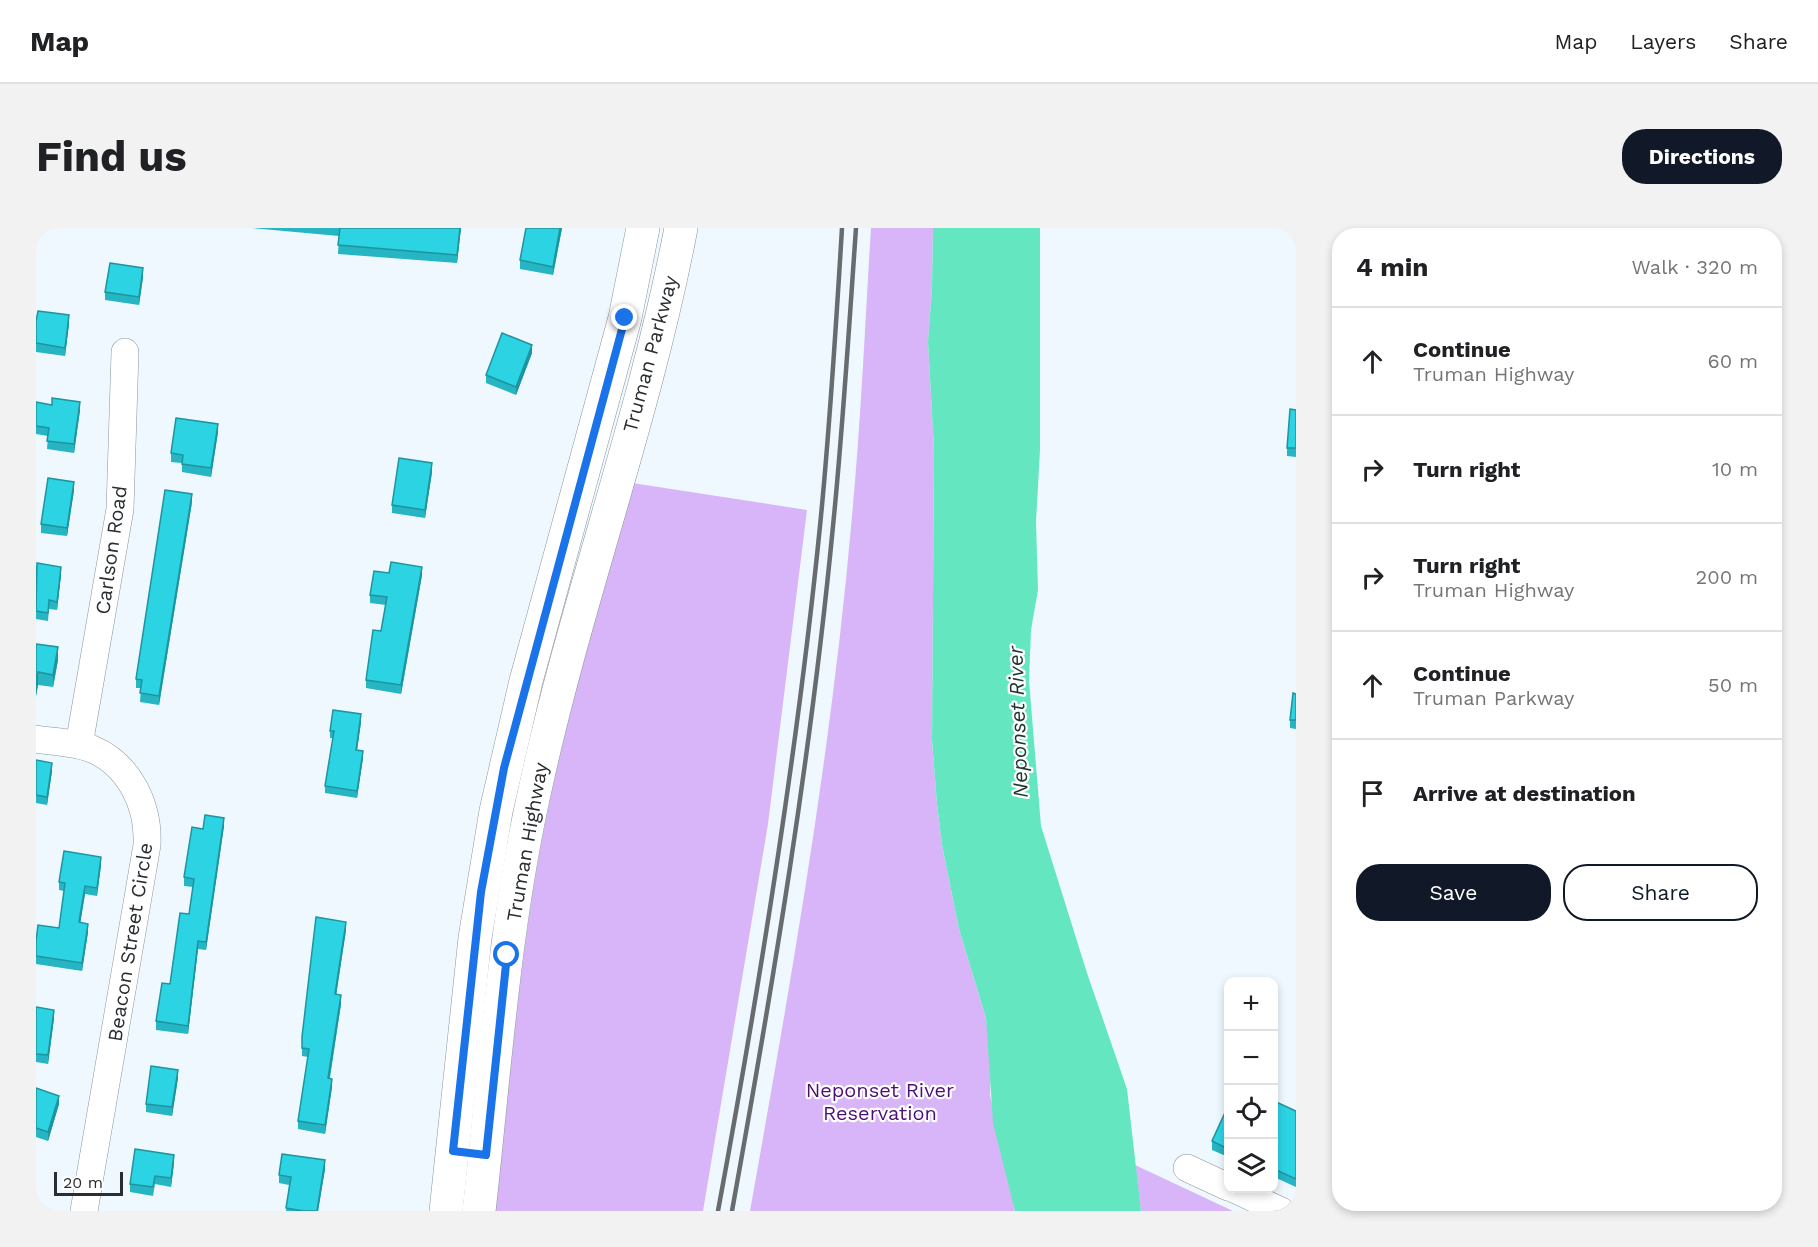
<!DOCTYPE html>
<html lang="en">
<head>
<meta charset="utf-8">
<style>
  :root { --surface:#fff; --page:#f2f2f2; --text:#202124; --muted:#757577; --line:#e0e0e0; --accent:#111827 }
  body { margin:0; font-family:"Work Sans",sans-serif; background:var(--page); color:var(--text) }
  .controls { position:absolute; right:18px; bottom:18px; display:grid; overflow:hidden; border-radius:12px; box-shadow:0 3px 9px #0003 }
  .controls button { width:54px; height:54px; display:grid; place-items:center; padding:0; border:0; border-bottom:2px solid var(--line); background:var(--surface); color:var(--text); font:30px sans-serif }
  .scale { position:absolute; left:18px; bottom:15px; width:69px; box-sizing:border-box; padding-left:6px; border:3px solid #2a2e31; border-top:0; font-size:16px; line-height:21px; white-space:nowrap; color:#2a2e31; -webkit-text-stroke:4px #fff; paint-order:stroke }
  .stop { position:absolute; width:18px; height:18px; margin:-14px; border:4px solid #1a73e8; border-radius:50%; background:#fff }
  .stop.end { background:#1a73e8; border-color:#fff; box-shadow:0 2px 6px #0008 }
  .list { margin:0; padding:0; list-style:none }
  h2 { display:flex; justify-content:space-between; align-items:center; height:78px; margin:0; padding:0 24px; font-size:26px }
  h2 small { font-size:20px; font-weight:400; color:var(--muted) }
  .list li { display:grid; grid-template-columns:39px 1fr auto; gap:18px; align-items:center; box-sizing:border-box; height:108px; padding:0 24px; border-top:2px solid var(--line) }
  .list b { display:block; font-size:22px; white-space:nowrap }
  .list p { margin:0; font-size:20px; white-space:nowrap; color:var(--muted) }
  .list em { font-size:20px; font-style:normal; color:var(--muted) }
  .actions { display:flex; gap:12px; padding:18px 24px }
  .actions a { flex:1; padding:14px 0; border:2px solid var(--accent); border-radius:24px; text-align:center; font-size:21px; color:var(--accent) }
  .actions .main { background:var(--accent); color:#fff }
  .icon { flex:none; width:33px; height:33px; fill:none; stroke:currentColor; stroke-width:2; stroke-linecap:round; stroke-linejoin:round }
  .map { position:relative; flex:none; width:1260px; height:983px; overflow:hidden; border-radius:24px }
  header { display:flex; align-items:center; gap:36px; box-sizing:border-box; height:84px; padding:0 30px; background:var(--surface); border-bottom:2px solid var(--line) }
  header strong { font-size:28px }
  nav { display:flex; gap:33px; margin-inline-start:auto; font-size:21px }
  .intro { display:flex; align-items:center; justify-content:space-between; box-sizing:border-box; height:144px; padding:0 36px }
  h1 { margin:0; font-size:42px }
  .button { padding:15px 27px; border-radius:24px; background:var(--accent); color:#fff; font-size:21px; font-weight:700 }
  main { display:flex; gap:36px; padding:0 36px }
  aside { flex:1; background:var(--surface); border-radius:24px; box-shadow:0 3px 9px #0003 }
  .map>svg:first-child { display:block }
</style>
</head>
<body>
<header>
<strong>Map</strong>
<nav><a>Map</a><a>Layers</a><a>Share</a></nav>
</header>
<div class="intro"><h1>Find us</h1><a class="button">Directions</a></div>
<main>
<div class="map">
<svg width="1260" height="983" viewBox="0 0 1260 983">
  <rect width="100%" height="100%" fill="#eff8ff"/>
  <g fill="#d7b5f8">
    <path d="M835 0H897L896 60 892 114 898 221 896 512 901 576 906 617 923 701 950 790 955 832 954 867 979 983H714C755 753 796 521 816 288 825 192 829 96 835 0Z"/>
    <path d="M596 255 771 282 732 596 667 983H459C474 857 483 730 507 606 530 487 565 371 596 255Z"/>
    <polygon points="1099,937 1197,983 1105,983"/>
  </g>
  <polygon fill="#64e7c1" points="897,0 1004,0 1004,222 1000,294 1002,362 995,402 993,453 1005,598 1051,745 1091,861 1105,983 979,983 957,895 950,790 923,701 906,617 901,576 896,512 898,221 892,114 896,60"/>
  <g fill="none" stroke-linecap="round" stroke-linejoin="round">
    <g stroke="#8b959c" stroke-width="28">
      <g id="minor">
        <path d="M0 511C18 514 39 514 56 521 94 537 113 578 111 617L48 983"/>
        <polyline points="43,517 84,281 89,124"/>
        <polyline points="1151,940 1192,959"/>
        <polyline points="1196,960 1245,983"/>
      </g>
    </g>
    <g stroke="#8b959c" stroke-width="34">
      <g id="secondary">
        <polyline points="410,983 439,710 460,583 490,453 589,90 607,0"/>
        <path d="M443 983C459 841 468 697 500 557 541 370 609 189 645 0"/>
      </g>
    </g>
    <use href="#minor" stroke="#fff" stroke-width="27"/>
    <use href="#secondary" stroke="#fff" stroke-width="33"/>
    <g stroke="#666c70" stroke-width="4.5">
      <path d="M682 983C724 756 761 528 784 298 794 199 800 99 806 0"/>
      <path d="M696 983C737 756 775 528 797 298 807 199 813 99 820 0"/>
    </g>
  </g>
  <g fill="#25b5c3">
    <polygon points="216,0 425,0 421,35 302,26 303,8"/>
    <polygon points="526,0 517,47 484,41 484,32"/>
    <polygon points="107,49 103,77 69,72 69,64"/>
    <polygon points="0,93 33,96 29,128 0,124"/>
    <polygon points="496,125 480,167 450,155 450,147"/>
    <polygon points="0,174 44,182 38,225 11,221 12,208 0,206"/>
    <polygon points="1260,182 1260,229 1251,228 1251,220"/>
    <polygon points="182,204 175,249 146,244 146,235 135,234 135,225"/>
    <polygon points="396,244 389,290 356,285 356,277"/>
    <polygon points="38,262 31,308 5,305 5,296"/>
    <polygon points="156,274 123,477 104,474 105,460 100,460 100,451"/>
    <polygon points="0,338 25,347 21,382 13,381 12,393 0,391"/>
    <polygon points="353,345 386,347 365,466 330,460 330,452 345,403 350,377 334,375 334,367"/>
    <polygon points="0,416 22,432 17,459 2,457 0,468"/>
    <polygon points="1260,466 1260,501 1254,500 1254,492"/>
    <polygon points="325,494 321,523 327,530 321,570 289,565 289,558 297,510 294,510 294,503"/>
    <polygon points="0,532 16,543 11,577 0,575"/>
    <polygon points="188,598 170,722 162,721 152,806 120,802 120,793 134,756 153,686 157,659 148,658 148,649 167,601"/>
    <polygon points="65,637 61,668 49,666 44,695 52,704 46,743 0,736 0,713 23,700 28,663 23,662 23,654"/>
    <polygon points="310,702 300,767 305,776 294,850 296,859 289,906 262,901 262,893 272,829 266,828 266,809"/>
    <polygon points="0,779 18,790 12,836 0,834"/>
    <polygon points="142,850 136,888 110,884 110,876"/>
    <polygon points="0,860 23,876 12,913 0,909"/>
    <polygon points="1238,873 1260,883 1260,959 1238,949"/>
    <polygon points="1192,878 1192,929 1176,922 1176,913"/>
    <polygon points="138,935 135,959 119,956 117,968 94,964 94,956"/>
    <polygon points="289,941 282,983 250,983 253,957 243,955 243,947"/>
  </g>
  <g fill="#1e949f">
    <polygon points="424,0 425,0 421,35 421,27"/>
    <polygon points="524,0 526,0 517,47 517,39"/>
    <polygon points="107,40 107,49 103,77 103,69"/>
    <polygon points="33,87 33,96 29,128 29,120"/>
    <polygon points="496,117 496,125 480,167 480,159"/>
    <polygon points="44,174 44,182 38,225 38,216"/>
    <polygon points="182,196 182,204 175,249 175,240"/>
    <polygon points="396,235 396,244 389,290 389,282"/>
    <polygon points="38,254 38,262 31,308 31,300"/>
    <polygon points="156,266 156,274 123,477 123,468"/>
    <polygon points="25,339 25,347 21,382 21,374"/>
    <polygon points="386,339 386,347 365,466 365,457"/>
    <polygon points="22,419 22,432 17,459 17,447"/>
    <polygon points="2,444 2,457 0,468 0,455"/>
    <polygon points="325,486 325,494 320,529 320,522"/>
    <polygon points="327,523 327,530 321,570 321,563"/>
    <polygon points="16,535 16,543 11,577 11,569"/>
    <polygon points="188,590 188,598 170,722 170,714"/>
    <polygon points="65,629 65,637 61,668 61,660"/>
    <polygon points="49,658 49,666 43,703 43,694"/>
    <polygon points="310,694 310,702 299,775 299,766"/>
    <polygon points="52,696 52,704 46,743 46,735"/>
    <polygon points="162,713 162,721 152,806 152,798"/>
    <polygon points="305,767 305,776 292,859 292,850"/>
    <polygon points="18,782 18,790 12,836 12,827"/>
    <polygon points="142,842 142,850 136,888 136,879"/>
    <polygon points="296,851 296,859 289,906 289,897"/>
    <polygon points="23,868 23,876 12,913 12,904"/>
    <polygon points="138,927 138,935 135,959 135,950"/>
    <polygon points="289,932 289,941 282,983 281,983"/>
  </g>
  <g fill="#2bd3e3" stroke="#1e949f" stroke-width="1.5">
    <polygon points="304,0 424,0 421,27 302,17"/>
    <polygon points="490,0 524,0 517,39 484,32"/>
    <polygon points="74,35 107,40 103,69 69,64"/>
    <polygon points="2,83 33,87 29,120 0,115 0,93"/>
    <polygon points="466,105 496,117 480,159 450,147"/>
    <polygon points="16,170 44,174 38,216 11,213 13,200 0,198 0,174 16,177"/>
    <polygon points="1254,181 1260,182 1260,220 1251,220"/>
    <polygon points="140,190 182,196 175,240 146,236 147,227 135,225"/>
    <polygon points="363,230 396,235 389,282 356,277"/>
    <polygon points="12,250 38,254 31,300 5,296"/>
    <polygon points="129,262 156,266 123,468 104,465 106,452 100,451"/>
    <polygon points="355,334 386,339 365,457 330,452 337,402 345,403 351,369 334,367 338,343 353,345"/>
    <polygon points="1,335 25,339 21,374 13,372 12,385 0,383"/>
    <polygon points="0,416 22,419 17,447 2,444 0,455"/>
    <polygon points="1257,465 1260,466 1260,492 1254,492"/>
    <polygon points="297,482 325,486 320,522 327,523 321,563 289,558 298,503 294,503"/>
    <polygon points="0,532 16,535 11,569 0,567"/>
    <polygon points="169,587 188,590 170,714 162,713 152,798 120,793 126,755 134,756 144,685 153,686 158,651 148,649 156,599 167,601"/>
    <polygon points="28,623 65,629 61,660 49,658 43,694 52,696 46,735 0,728 0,713 2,697 23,700 29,655 23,654"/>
    <polygon points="280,689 310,694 299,766 305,767 292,850 296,851 289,897 262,893 273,821 266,820 266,809"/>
    <polygon points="0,779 18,782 12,827 0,826"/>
    <polygon points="115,838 142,842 136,879 110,876"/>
    <polygon points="0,860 23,868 12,904 0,900"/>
    <polygon points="1238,873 1260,883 1260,951 1238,941"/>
    <polygon points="1192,878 1192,921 1176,913"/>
    <polygon points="99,921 138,927 135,950 119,948 117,959 94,956"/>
    <polygon points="246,926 289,932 281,983 267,983 250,980 255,949 243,947"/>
  </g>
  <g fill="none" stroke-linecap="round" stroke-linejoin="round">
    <polyline stroke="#1a73e8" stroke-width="8" points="471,727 450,927 417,923 445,664 468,540 589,90"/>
  </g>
  <g text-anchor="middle" stroke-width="4.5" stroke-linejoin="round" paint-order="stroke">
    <g font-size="20" fill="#2a2e31" stroke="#fff">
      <text transform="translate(614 126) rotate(-75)" y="7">Truman Parkway</text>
      <text transform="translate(75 322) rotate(-82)" y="7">Carlson Road</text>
      <text transform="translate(491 614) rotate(-80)" y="7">Truman Highway</text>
      <text transform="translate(94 714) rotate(-81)" y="7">Beacon Street Circle</text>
    </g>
    <g font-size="20" fill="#4d0e75" stroke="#fff">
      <text x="844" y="869">Neponset River<tspan x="844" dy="23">Reservation</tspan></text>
    </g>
    <g font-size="21" font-style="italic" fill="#1f352e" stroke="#fff">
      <text transform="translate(982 494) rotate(-92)" y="7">Neponset River</text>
    </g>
  </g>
</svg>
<div class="controls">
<button>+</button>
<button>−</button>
<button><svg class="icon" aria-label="locate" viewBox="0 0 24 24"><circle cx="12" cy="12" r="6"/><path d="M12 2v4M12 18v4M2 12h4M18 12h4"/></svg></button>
<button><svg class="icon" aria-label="layers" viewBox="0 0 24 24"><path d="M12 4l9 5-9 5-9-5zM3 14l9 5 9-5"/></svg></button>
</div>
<div class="scale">20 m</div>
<div class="stop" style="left:471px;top:727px"></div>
<div class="stop end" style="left:589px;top:90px"></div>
</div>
<aside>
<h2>4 min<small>Walk · 320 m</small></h2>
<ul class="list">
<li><svg class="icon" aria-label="ahead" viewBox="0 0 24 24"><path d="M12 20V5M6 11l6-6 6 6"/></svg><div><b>Continue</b><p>Truman Highway</p></div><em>60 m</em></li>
<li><svg class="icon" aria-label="right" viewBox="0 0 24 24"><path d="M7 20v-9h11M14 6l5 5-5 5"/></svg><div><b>Turn right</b></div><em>10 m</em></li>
<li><svg class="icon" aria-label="right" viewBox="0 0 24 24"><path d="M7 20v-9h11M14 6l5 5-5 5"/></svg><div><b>Turn right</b><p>Truman Highway</p></div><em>200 m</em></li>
<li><svg class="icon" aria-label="ahead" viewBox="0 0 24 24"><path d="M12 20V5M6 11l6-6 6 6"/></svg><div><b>Continue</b><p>Truman Parkway</p></div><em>50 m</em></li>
<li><svg class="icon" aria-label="arrive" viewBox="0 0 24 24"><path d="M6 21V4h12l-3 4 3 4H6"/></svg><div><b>Arrive at destination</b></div></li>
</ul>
<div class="actions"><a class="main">Save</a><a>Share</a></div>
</aside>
</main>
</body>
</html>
